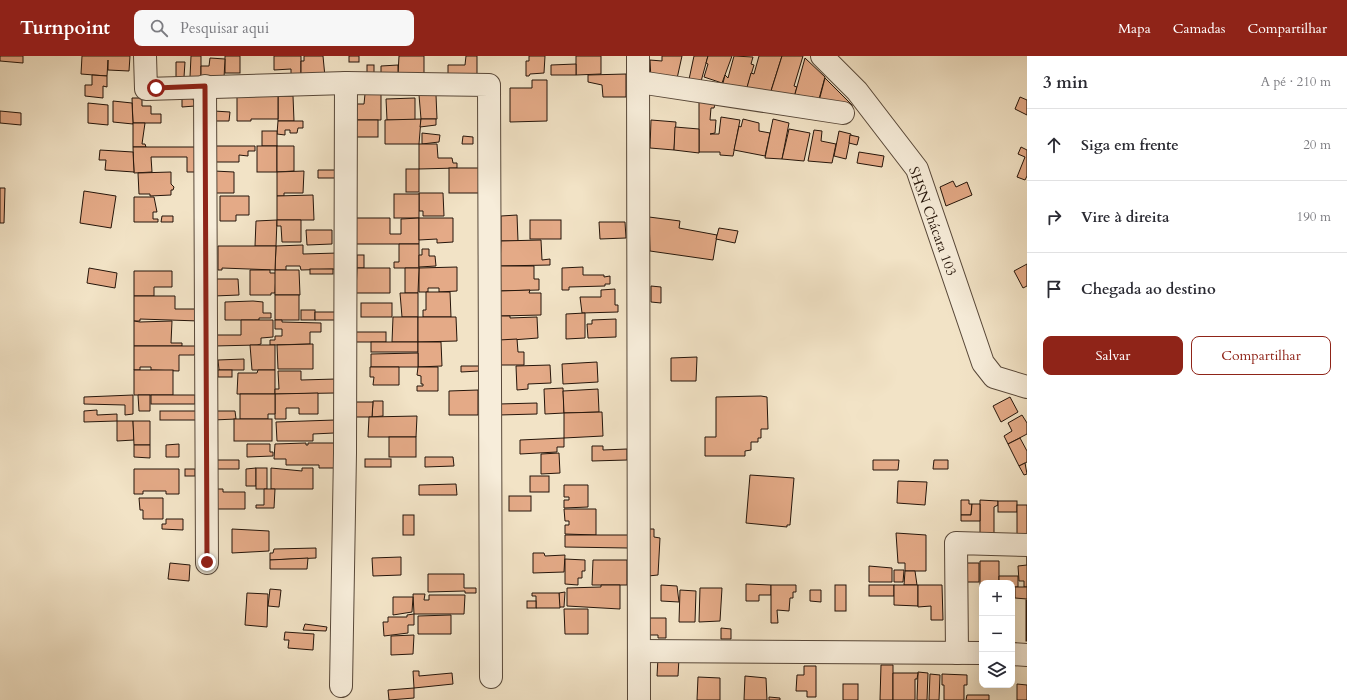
<!DOCTYPE html>
<html lang="pt">
<head>
<meta charset="utf-8">
<style>
  :root { --surface:#fff; --page:#f7f7f7; --text:#2b2b33; --muted:#7c7c81; --line:#e1e1e2; --accent:#8f2418 }
  body { margin:0; font-family:Cardo,serif; background:var(--page); color:var(--text) }
  .controls { position:absolute; right:12px; bottom:12px; display:grid; overflow:hidden; border-radius:8px; box-shadow:0 4px 16px #0002 }
  .controls button { width:36px; height:36px; display:grid; place-items:center; padding:0; border:0; border-bottom:1px solid var(--line); background:var(--surface); color:var(--text); font:20px sans-serif }
  .stop { position:absolute; width:12px; height:12px; margin:-9px; border:3px solid #8f2418; border-radius:50%; background:#fff }
  .stop.end { background:#8f2418; border-color:#fff; box-shadow:0 1px 4px #0008 }
  .list { margin:0; padding:0; list-style:none }
  h2 { display:flex; justify-content:space-between; align-items:center; height:52px; margin:0; padding:0 16px; font-size:17px }
  h2 small { font-size:13px; font-weight:400; color:var(--muted) }
  .list li { display:grid; grid-template-columns:26px 1fr auto; gap:12px; align-items:center; box-sizing:border-box; height:72px; padding:0 16px; border-top:1px solid var(--line) }
  .list b { display:block; font-size:15px; white-space:nowrap }
  .list em { font-size:13px; font-style:normal; color:var(--muted) }
  .actions { display:flex; gap:8px; padding:12px 16px }
  .actions a { flex:1; padding:9px 0; border:1px solid var(--accent); border-radius:8px; text-align:center; font-size:14px; color:var(--accent) }
  .actions .main { background:var(--accent); color:#fff }
  .icon { flex:none; width:22px; height:22px; fill:none; stroke:currentColor; stroke-width:2; stroke-linecap:round; stroke-linejoin:round }
  .map { position:relative; flex:none; width:1027px; height:644px; overflow:hidden }
  header { display:flex; align-items:center; gap:24px; box-sizing:border-box; height:56px; padding:0 20px; background:var(--accent); color:#fff }
  header strong { font-size:19px }
  nav { display:flex; gap:22px; margin-inline-start:auto; font-size:14px }
  .search { width:280px; height:36px; background:var(--page); display:flex; align-items:center; gap:10px; box-sizing:border-box; padding:0 14px; border-radius:8px; color:var(--muted); font-size:15px }
  main { display:flex }
  aside { flex:1; background:var(--surface) }
  .map>svg:first-child { display:block }
</style>
</head>
<body>
<header>
<strong>Turnpoint</strong>
<div class="search"><svg class="icon" aria-label="search" viewBox="0 0 24 24"><circle cx="10" cy="10" r="6"/><path d="M15 15l6 6"/></svg>Pesquisar aqui</div>
<nav><a>Mapa</a><a>Camadas</a><a>Compartilhar</a></nav>
</header>
<main>
<div class="map">
<svg width="1027" height="644" viewBox="0 0 1027 644">
  <rect width="100%" height="100%" fill="#f2e3c6"/>
  <filter id="stains"><feTurbulence type="fractalNoise" baseFrequency=".005" numOctaves="4"/><feColorMatrix values="0 0 0 0 .2 0 0 0 0 .09 0 0 0 0 .02 0 0 0 .5 -.17"/></filter>
  <radialGradient id="worn" r=".72"><stop offset=".6" stop-color="#630" stop-opacity="0"/><stop offset="1" stop-color="#630" stop-opacity=".3"/></radialGradient>
  <g fill="#e4aa87" stroke="#25150a">
    <polygon points="0,0 23,0 23,7 0,5"/>
    <polygon points="82,0 130,0 129,15 108,14 108,4 107,20 81,18"/>
    <polygon points="191,0 201,0 201,22 190,21"/>
    <rect x="225" y="0" width="15" height="17"/>
    <polygon points="274,0 301,0 301,21 291,21 291,13 274,14"/>
    <polygon points="304,0 323,0 325,21 301,21 301,5 304,5"/>
    <rect x="349" y="0" width="10" height="6"/>
    <polygon points="399,0 424,0 424,18 398,18"/>
    <polygon points="466,0 477,0 477,20 448,20 448,9 465,9"/>
    <polygon points="529,0 545,0 544,17 530,18 529,20 526,20 526,5 529,5"/>
    <polygon points="576,0 601,0 601,18 576,19"/>
    <polygon points="662,0 682,0 676,27 651,24 650,4 662,5"/>
    <polygon points="694,0 708,0 700,29 688,28"/>
    <polygon points="708,0 732,0 722,27 704,21 708,8 706,7"/>
    <polygon points="734,0 753,1 751,8 754,9 746,35 722,31 725,19 728,22"/>
    <polygon points="759,0 782,0 770,38 746,35 751,17 754,18"/>
    <polygon points="782,0 803,0 794,30 797,31 794,41 771,35"/>
    <polygon points="210,2 225,3 224,22 201,22 201,10 209,10"/>
    <polygon points="805,2 825,21 819,43 812,41 811,43 795,38"/>
    <polygon points="176,6 185,6 184,21 176,21"/>
    <polygon points="576,8 576,19 551,19 551,9"/>
    <rect x="367" y="9" width="7" height="11"/>
    <polygon points="398,9 398,20 381,20 381,10"/>
    <polygon points="626,18 626,41 603,41 602,29 588,26 588,19"/>
    <polygon points="92,19 107,20 107,31 103,30 103,42 85,40 85,29 92,29"/>
    <polygon points="825,22 852,49 852,51 819,45"/>
    <polygon points="532,24 547,24 547,65 510,66 510,32 532,32"/>
    <polygon points="365,38 381,38 381,64 357,64 357,48 364,48"/>
    <polygon points="419,39 436,39 437,63 421,63"/>
    <polygon points="278,40 293,40 294,65 278,65"/>
    <polygon points="278,40 278,63 251,63 251,65 237,65 237,41"/>
    <polygon points="182,41 193,43 195,50 182,51"/>
    <polygon points="1020,41 1027,44 1027,59 1015,53"/>
    <polygon points="132,42 142,42 142,50 151,50 151,58 161,58 161,67 133,67"/>
    <polygon points="415,42 415,64 387,64 386,43"/>
    <polygon points="113,45 132,47 133,68 113,66"/>
    <polygon points="699,46 715,48 714,52 711,52 710,64 716,64 715,77 710,78 719,78 721,61 740,64 733,100 720,99 720,96 699,96"/>
    <polygon points="88,47 108,49 108,69 88,67"/>
    <polygon points="0,55 21,57 21,69 0,67"/>
    <polygon points="214,55 230,56 229,65 214,65"/>
    <polygon points="421,63 419,88 385,88 385,64"/>
    <polygon points="421,63 436,63 436,69 420,71"/>
    <polygon points="743,63 759,67 759,75 770,77 765,100 734,94 739,70 741,71"/>
    <polygon points="773,63 789,67 782,103 765,102"/>
    <rect x="354" y="64" width="24" height="17"/>
    <polygon points="651,64 676,66 674,94 650,92"/>
    <polygon points="278,65 303,65 303,72 298,72 297,77 290,77 290,74 285,74 285,79 277,78"/>
    <polygon points="133,67 145,67 142,88 145,88 146,91 133,91"/>
    <polygon points="675,71 699,73 699,97 674,94"/>
    <polygon points="789,73 810,77 804,105 782,103"/>
    <polygon points="814,74 822,75 821,85 836,88 832,107 808,105"/>
    <rect x="262" y="75" width="15" height="15"/>
    <polygon points="839,75 851,78 846,103 834,100"/>
    <polygon points="422,77 440,79 439,86 422,88"/>
    <polygon points="850,79 859,81 857,89 849,87"/>
    <polygon points="463,80 473,81 473,88 462,88"/>
    <polygon points="419,88 437,88 438,102 452,102 453,107 457,107 457,112 419,113"/>
    <polygon points="215,90 255,90 255,95 248,95 248,100 239,99 239,106 215,106"/>
    <rect x="257" y="90" width="20" height="26"/>
    <polygon points="277,90 294,90 294,115 277,116"/>
    <polygon points="133,91 195,91 195,116 187,116 187,101 151,101 152,116 134,117"/>
    <polygon points="1021,91 1027,94 1027,120 1025,124 1017,121 1025,101 1018,98"/>
    <polygon points="100,94 133,96 134,116 105,114 106,104 99,104"/>
    <polygon points="859,96 884,100 882,111 857,107"/>
    <rect x="449" y="112" width="34" height="25"/>
    <rect x="406" y="113" width="13" height="23"/>
    <polygon points="318,114 339,114 340,122 318,122"/>
    <polygon points="214,115 234,116 234,137 215,137"/>
    <polygon points="304,115 303,137 284,137 284,140 277,140 277,116"/>
    <polygon points="171,116 171,128 174,131 173,134 171,134 171,139 150,140 150,138 139,138 138,117"/>
    <polygon points="953,125 956,131 967,126 972,139 946,150 940,131"/>
    <polygon points="0,132 5,132 4,167 0,167"/>
    <polygon points="84,135 116,140 111,172 80,167"/>
    <polygon points="419,137 443,137 444,160 423,160 423,155 419,155"/>
    <rect x="394" y="138" width="25" height="24"/>
    <polygon points="313,139 314,164 277,164 277,140"/>
    <polygon points="220,140 249,140 249,159 236,159 236,165 220,165"/>
    <polygon points="134,141 154,141 157,156 153,156 153,163 158,163 158,166 134,166"/>
    <polygon points="517,159 518,185 501,185 501,160"/>
    <polygon points="162,160 173,160 173,166 161,166"/>
    <polygon points="649,161 680,165 679,172 717,179 713,204 650,195"/>
    <polygon points="355,162 390,162 390,178 401,178 401,163 419,162 419,188 356,188"/>
    <polygon points="419,162 453,162 453,186 437,187 437,183 419,184"/>
    <polygon points="277,164 276,190 255,190 256,165"/>
    <polygon points="277,164 301,164 301,186 282,186 281,170 277,170"/>
    <rect x="530" y="164" width="31" height="19"/>
    <polygon points="599,166 625,166 626,182 600,183"/>
    <polygon points="719,172 738,175 735,187 716,183"/>
    <polygon points="306,174 332,174 332,188 307,189"/>
    <polygon points="541,184 542,204 550,203 550,209 500,210 501,185"/>
    <polygon points="399,188 419,188 419,212 394,212 394,206 399,206"/>
    <polygon points="303,189 303,198 338,197 338,213 301,214 300,210 286,210 286,214 275,214 276,190"/>
    <polygon points="218,190 276,190 275,214 222,212 222,214 218,214"/>
    <polygon points="422,193 429,193 429,200 435,200 436,210 419,211 419,199 422,199"/>
    <rect x="357" y="199" width="7" height="13"/>
    <polygon points="1027,208 1027,230 1023,232 1014,215"/>
    <polygon points="500,210 534,210 534,223 539,223 539,234 500,235"/>
    <polygon points="457,211 457,235 439,236 439,232 428,232 428,236 419,236 419,212"/>
    <polygon points="583,211 583,219 604,219 604,221 610,220 610,228 605,228 605,230 569,231 569,234 562,234 562,212"/>
    <polygon points="89,212 117,217 115,232 87,227"/>
    <polygon points="357,212 390,212 390,237 356,237"/>
    <polygon points="405,212 419,212 418,237 405,237"/>
    <rect x="310" y="213" width="23" height="5"/>
    <polygon points="250,214 270,214 270,217 276,217 275,237 271,237 271,239 250,239"/>
    <polygon points="275,214 299,214 300,239 275,239"/>
    <polygon points="134,215 172,215 172,231 154,231 154,240 134,240"/>
    <polygon points="214,223 238,223 239,239 214,240"/>
    <polygon points="651,230 661,231 661,247 651,246"/>
    <polygon points="615,233 615,249 618,249 618,256 582,257 580,241 601,241 601,234"/>
    <polygon points="530,234 529,237 541,237 541,259 500,260 500,235"/>
    <polygon points="426,236 450,236 451,261 423,261 423,254 426,254"/>
    <polygon points="400,237 418,237 418,261 402,261"/>
    <rect x="275" y="239" width="24" height="25"/>
    <polygon points="134,240 175,240 175,253 196,253 199,265 140,263 140,265 134,265"/>
    <polygon points="253,245 263,246 263,257 271,257 271,262 259,262 259,264 225,264 225,246"/>
    <rect x="361" y="247" width="31" height="14"/>
    <rect x="301" y="254" width="14" height="10"/>
    <polygon points="315,256 338,256 337,264 315,264"/>
    <polygon points="585,257 585,282 566,283 566,258"/>
    <polygon points="499,260 510,260 510,262 537,261 538,282 499,285"/>
    <polygon points="393,261 418,261 418,286 392,286"/>
    <polygon points="418,261 456,261 457,285 418,286"/>
    <polygon points="616,263 616,281 588,282 587,268 592,268 592,264"/>
    <polygon points="241,264 273,264 273,281 261,282 261,288 257,289 214,290 214,279 241,279"/>
    <polygon points="275,264 282,264 282,266 321,267 321,276 310,276 310,288 270,289 270,284 275,284 275,280 282,280 282,273 275,273"/>
    <polygon points="134,265 140,266 172,265 171,287 182,287 182,290 134,290"/>
    <rect x="356" y="276" width="30" height="10"/>
    <polygon points="517,283 518,296 524,296 524,309 498,309 499,284"/>
    <rect x="371" y="286" width="47" height="10"/>
    <polygon points="418,286 441,286 442,310 418,311"/>
    <polygon points="313,288 313,313 278,313 277,289"/>
    <polygon points="250,289 275,289 275,314 252,314"/>
    <polygon points="134,290 196,290 196,296 194,299 179,299 179,315 151,314 151,311 140,311 140,314 134,314"/>
    <polygon points="418,297 418,311 371,311 371,298"/>
    <polygon points="697,301 696,325 671,325 671,302"/>
    <polygon points="244,303 244,314 219,314 218,304"/>
    <polygon points="597,306 598,326 563,328 562,308"/>
    <polygon points="550,309 551,327 528,328 528,333 517,334 516,310"/>
    <polygon points="461,310 479,310 479,315 461,316"/>
    <polygon points="370,311 399,311 399,329 373,329 374,321 370,321"/>
    <polygon points="418,311 438,311 438,335 417,335 417,330 423,330 423,328 421,328 421,320 417,319"/>
    <rect x="134" y="314" width="39" height="25"/>
    <rect x="218" y="314" width="14" height="7"/>
    <polygon points="258,314 275,314 275,338 237,338 238,317 257,317"/>
    <polygon points="278,315 301,315 301,324 336,323 335,337 275,338 275,333 279,333"/>
    <polygon points="563,332 564,357 545,358 544,333"/>
    <polygon points="598,333 599,356 564,357 563,335"/>
    <polygon points="478,334 478,359 449,359 449,335"/>
    <polygon points="318,337 318,358 299,358 299,352 286,352 286,363 275,363 275,338"/>
    <polygon points="240,338 275,338 275,358 268,358 268,363 240,363"/>
    <polygon points="133,339 133,358 125,359 125,349 84,348 84,341"/>
    <polygon points="138,339 150,339 150,355 139,355"/>
    <rect x="151" y="339" width="44" height="9"/>
    <polygon points="761,340 767,341 768,373 761,373 761,382 758,382 758,386 751,386 751,394 745,395 745,400 705,400 705,381 716,381 716,341"/>
    <polygon points="1010,341 1018,356 1001,366 993,350"/>
    <polygon points="373,345 383,345 383,360 372,361"/>
    <polygon points="355,346 373,346 372,361 354,361"/>
    <polygon points="537,347 537,358 499,359 499,348"/>
    <polygon points="97,354 97,359 117,358 117,365 84,366 84,355"/>
    <rect x="160" y="355" width="36" height="9"/>
    <polygon points="213,355 235,355 236,363 213,364"/>
    <polygon points="602,356 603,380 564,382 564,357"/>
    <polygon points="1022,359 1027,367 1027,378 1008,388 1004,380 1012,375 1008,367"/>
    <polygon points="417,360 416,381 368,381 369,361"/>
    <rect x="234" y="363" width="38" height="22"/>
    <polygon points="335,364 334,377 313,378 313,385 277,385 276,366"/>
    <polygon points="117,365 133,365 134,384 117,385"/>
    <polygon points="133,365 150,365 150,389 134,389"/>
    <rect x="389" y="381" width="27" height="20"/>
    <polygon points="564,382 564,391 557,391 557,396 520,398 520,384"/>
    <polygon points="1020,382 1027,395 1027,406 1019,410 1008,388"/>
    <polygon points="306,387 306,389 308,389 308,387 335,387 334,412 319,412 319,409 286,409 286,403 274,403 275,388"/>
    <polygon points="179,388 179,401 166,401 166,389"/>
    <polygon points="247,388 270,388 270,396 273,396 273,400 247,401"/>
    <polygon points="134,389 150,389 150,402 134,401"/>
    <polygon points="592,390 603,390 603,394 627,393 627,404 592,405"/>
    <polygon points="559,397 560,417 541,418 541,398"/>
    <polygon points="425,401 453,401 454,410 425,411"/>
    <rect x="365" y="403" width="26" height="8"/>
    <polygon points="213,404 239,404 239,413 212,413"/>
    <polygon points="873,404 899,404 898,414 873,414"/>
    <polygon points="934,404 948,404 948,413 933,413"/>
    <polygon points="1025,407 1027,418 1024,419 1019,410"/>
    <polygon points="256,412 256,430 246,430 246,413"/>
    <rect x="256" y="412" width="11" height="21"/>
    <polygon points="271,412 302,415 302,412 313,412 313,433 271,433"/>
    <polygon points="134,413 179,413 179,438 166,438 166,435 143,435 143,438 134,438"/>
    <rect x="185" y="413" width="10" height="7"/>
    <polygon points="750,419 794,422 790,469 787,469 787,471 746,467"/>
    <rect x="530" y="420" width="19" height="16"/>
    <polygon points="898,425 927,426 925,449 897,447"/>
    <polygon points="456,428 457,439 419,439 419,429"/>
    <polygon points="564,429 588,429 588,451 564,452 564,444 569,444 569,441 564,441"/>
    <polygon points="212,433 223,433 223,436 245,436 245,453 212,453"/>
    <polygon points="264,433 275,433 274,452 256,452 256,449 264,449"/>
    <rect x="509" y="440" width="22" height="15"/>
    <polygon points="139,442 163,442 163,463 143,463 143,454 140,454"/>
    <polygon points="961,444 969,444 969,448 972,448 971,459 961,459"/>
    <polygon points="980,444 998,445 998,449 994,451 994,478 980,478"/>
    <rect x="998" y="445" width="19" height="11"/>
    <polygon points="972,448 980,448 980,465 961,465 961,459 971,459"/>
    <rect x="1017" y="449" width="10" height="31"/>
    <polygon points="564,453 596,453 596,479 565,478 565,469 569,469 569,465 565,465"/>
    <rect x="403" y="459" width="11" height="20"/>
    <polygon points="166,463 183,463 183,474 162,473 162,468 166,468"/>
    <polygon points="232,473 269,475 269,495 232,497"/>
    <polygon points="649,473 654,473 654,481 660,482 658,519 648,520"/>
    <polygon points="896,477 926,479 926,515 905,515 905,507 898,507"/>
    <polygon points="565,479 628,479 628,492 565,491"/>
    <polygon points="316,492 316,502 270,504 270,497 273,497 274,493"/>
    <polygon points="1027,494 1027,531 1024,531 1024,525 1019,525 1018,510 1027,509"/>
    <polygon points="533,497 544,497 545,500 565,499 564,516 533,517"/>
    <polygon points="401,501 401,519 373,520 372,502"/>
    <polygon points="308,502 307,513 270,513 270,504"/>
    <polygon points="565,503 585,504 585,515 582,515 582,522 578,522 578,529 565,528"/>
    <polygon points="593,504 627,504 627,529 592,529"/>
    <polygon points="980,505 999,505 999,527 982,527 982,531 980,531"/>
    <polygon points="170,507 190,509 189,525 168,523"/>
    <rect x="962" y="507" width="17" height="19"/>
    <polygon points="869,510 892,512 892,526 869,526"/>
    <polygon points="894,514 904,514 903,526 894,526"/>
    <polygon points="905,515 915,515 917,529 904,529"/>
    <polygon points="428,518 464,518 464,532 476,532 476,537 465,537 465,535 428,536"/>
    <polygon points="999,520 1018,520 1018,531 1012,531 1012,527 999,527"/>
    <polygon points="746,528 771,529 771,539 759,539 759,545 746,545"/>
    <polygon points="601,529 620,529 620,553 567,550 567,532 601,531"/>
    <polygon points="661,529 677,530 679,546 661,545"/>
    <polygon points="771,529 796,529 796,536 793,536 793,542 790,542 789,555 777,554 778,567 771,567"/>
    <rect x="835" y="529" width="11" height="26"/>
    <rect x="869" y="529" width="25" height="11"/>
    <polygon points="894,529 918,529 918,550 894,549"/>
    <polygon points="918,529 942,529 943,564 931,564 931,550 918,551"/>
    <polygon points="1015,531 1027,531 1027,543 1015,542"/>
    <polygon points="700,532 722,532 720,565 699,566"/>
    <polygon points="270,533 281,534 279,551 268,550"/>
    <polygon points="680,534 696,535 695,566 679,566"/>
    <polygon points="810,534 821,534 821,546 810,545"/>
    <polygon points="565,536 564,551 559,551 559,537"/>
    <polygon points="247,537 268,538 267,571 245,569"/>
    <polygon points="532,537 559,537 560,552 536,552 536,540 532,540"/>
    <polygon points="413,538 425,538 424,544 429,544 429,539 465,539 464,558 414,558"/>
    <polygon points="393,541 413,541 412,556 393,559"/>
    <rect x="1026" y="544" width="1" height="41"/>
    <rect x="527" y="545" width="9" height="7"/>
    <polygon points="564,553 588,553 588,578 565,578"/>
    <polygon points="414,558 414,569 408,569 408,577 384,580 383,566 388,566 388,561 407,561 407,559"/>
    <polygon points="451,559 451,578 418,578 418,560"/>
    <polygon points="647,562 666,562 666,582 658,582 658,579 647,579"/>
    <polygon points="305,568 327,571 326,575 303,574"/>
    <polygon points="721,572 731,573 731,583 721,583"/>
    <polygon points="285,576 314,578 313,594 288,592 289,584 284,584"/>
    <polygon points="414,579 413,598 391,599 391,580"/>
    <polygon points="658,602 679,602 678,620 657,620"/>
    <polygon points="881,609 893,609 893,644 880,644"/>
    <polygon points="804,610 816,610 816,641 807,641 807,635 796,635 797,619 804,619"/>
    <polygon points="413,615 419,615 419,620 452,617 453,628 414,632"/>
    <polygon points="918,616 928,617 927,644 917,644"/>
    <polygon points="893,617 918,617 917,623 915,623 915,644 893,644"/>
    <polygon points="930,618 940,619 939,644 929,644"/>
    <polygon points="942,618 967,619 967,629 964,629 964,644 944,644 944,629 942,629"/>
    <polygon points="745,620 766,622 767,644 744,644"/>
    <polygon points="698,621 720,622 720,644 697,644"/>
    <rect x="843" y="628" width="15" height="16"/>
    <polygon points="1017,628 1027,629 1027,644 1017,644"/>
    <polygon points="414,632 414,642 389,644 388,634"/>
    <polygon points="967,639 989,639 989,644 966,644"/>
    <polygon points="769,641 780,642 780,644 769,644"/>
  </g>
  <g fill="none" stroke-linecap="round" stroke-linejoin="round">
    <g stroke="#584839" stroke-width="24">
      <g id="minor">
        <polyline points="145,0 146,33 346,27 489,29 491,621"/>
        <polyline points="638,0 639,644"/>
        <polyline points="822,0 857,35 917,113 983,307 994,321 1027,331"/>
        <polyline points="639,26 843,57"/>
        <polyline points="205,30 207,507"/>
        <polyline points="640,595 982,597"/>
        <polyline points="957,597 956,487 1027,489"/>
        <polyline points="1012,598 1027,599"/>
        <polyline points="341,630 345,397 346,27"/>
      </g>
    </g>
    <use href="#minor" stroke="#f7edda" stroke-width="22"/>
  </g>
  <g fill="none" stroke-linecap="round" stroke-linejoin="round">
    <polyline stroke="#8f2418" stroke-width="5" points="156,32 205,30 207,506"/>
  </g>
  <g text-anchor="middle" stroke-width="3" stroke-linejoin="round" paint-order="stroke">
    <g font-size="14" fill="#25150a" stroke="#f7edda">
      <text transform="translate(933 165) rotate(70)" y="5">SHSN Chácara 103</text>
    </g>
  </g>
  <rect width="100%" height="100%" filter="url(#stains)"/>
  <rect width="100%" height="100%" fill="url(#worn)"/>
</svg>
<div class="controls">
<button>+</button>
<button>−</button>
<button><svg class="icon" aria-label="layers" viewBox="0 0 24 24"><path d="M12 4l9 5-9 5-9-5zM3 14l9 5 9-5"/></svg></button>
</div>
<div class="stop" style="left:156px;top:32px"></div>
<div class="stop end" style="left:207px;top:506px"></div>
</div>
<aside>
<h2>3 min<small>A pé · 210 m</small></h2>
<ul class="list">
<li><svg class="icon" aria-label="ahead" viewBox="0 0 24 24"><path d="M12 20V5M6 11l6-6 6 6"/></svg><div><b>Siga em frente</b></div><em>20 m</em></li>
<li><svg class="icon" aria-label="right" viewBox="0 0 24 24"><path d="M7 20v-9h11M14 6l5 5-5 5"/></svg><div><b>Vire à direita</b></div><em>190 m</em></li>
<li><svg class="icon" aria-label="arrive" viewBox="0 0 24 24"><path d="M6 21V4h12l-3 4 3 4H6"/></svg><div><b>Chegada ao destino</b></div></li>
</ul>
<div class="actions"><a class="main">Salvar</a><a>Compartilhar</a></div>
</aside>
</main>
</body>
</html>
